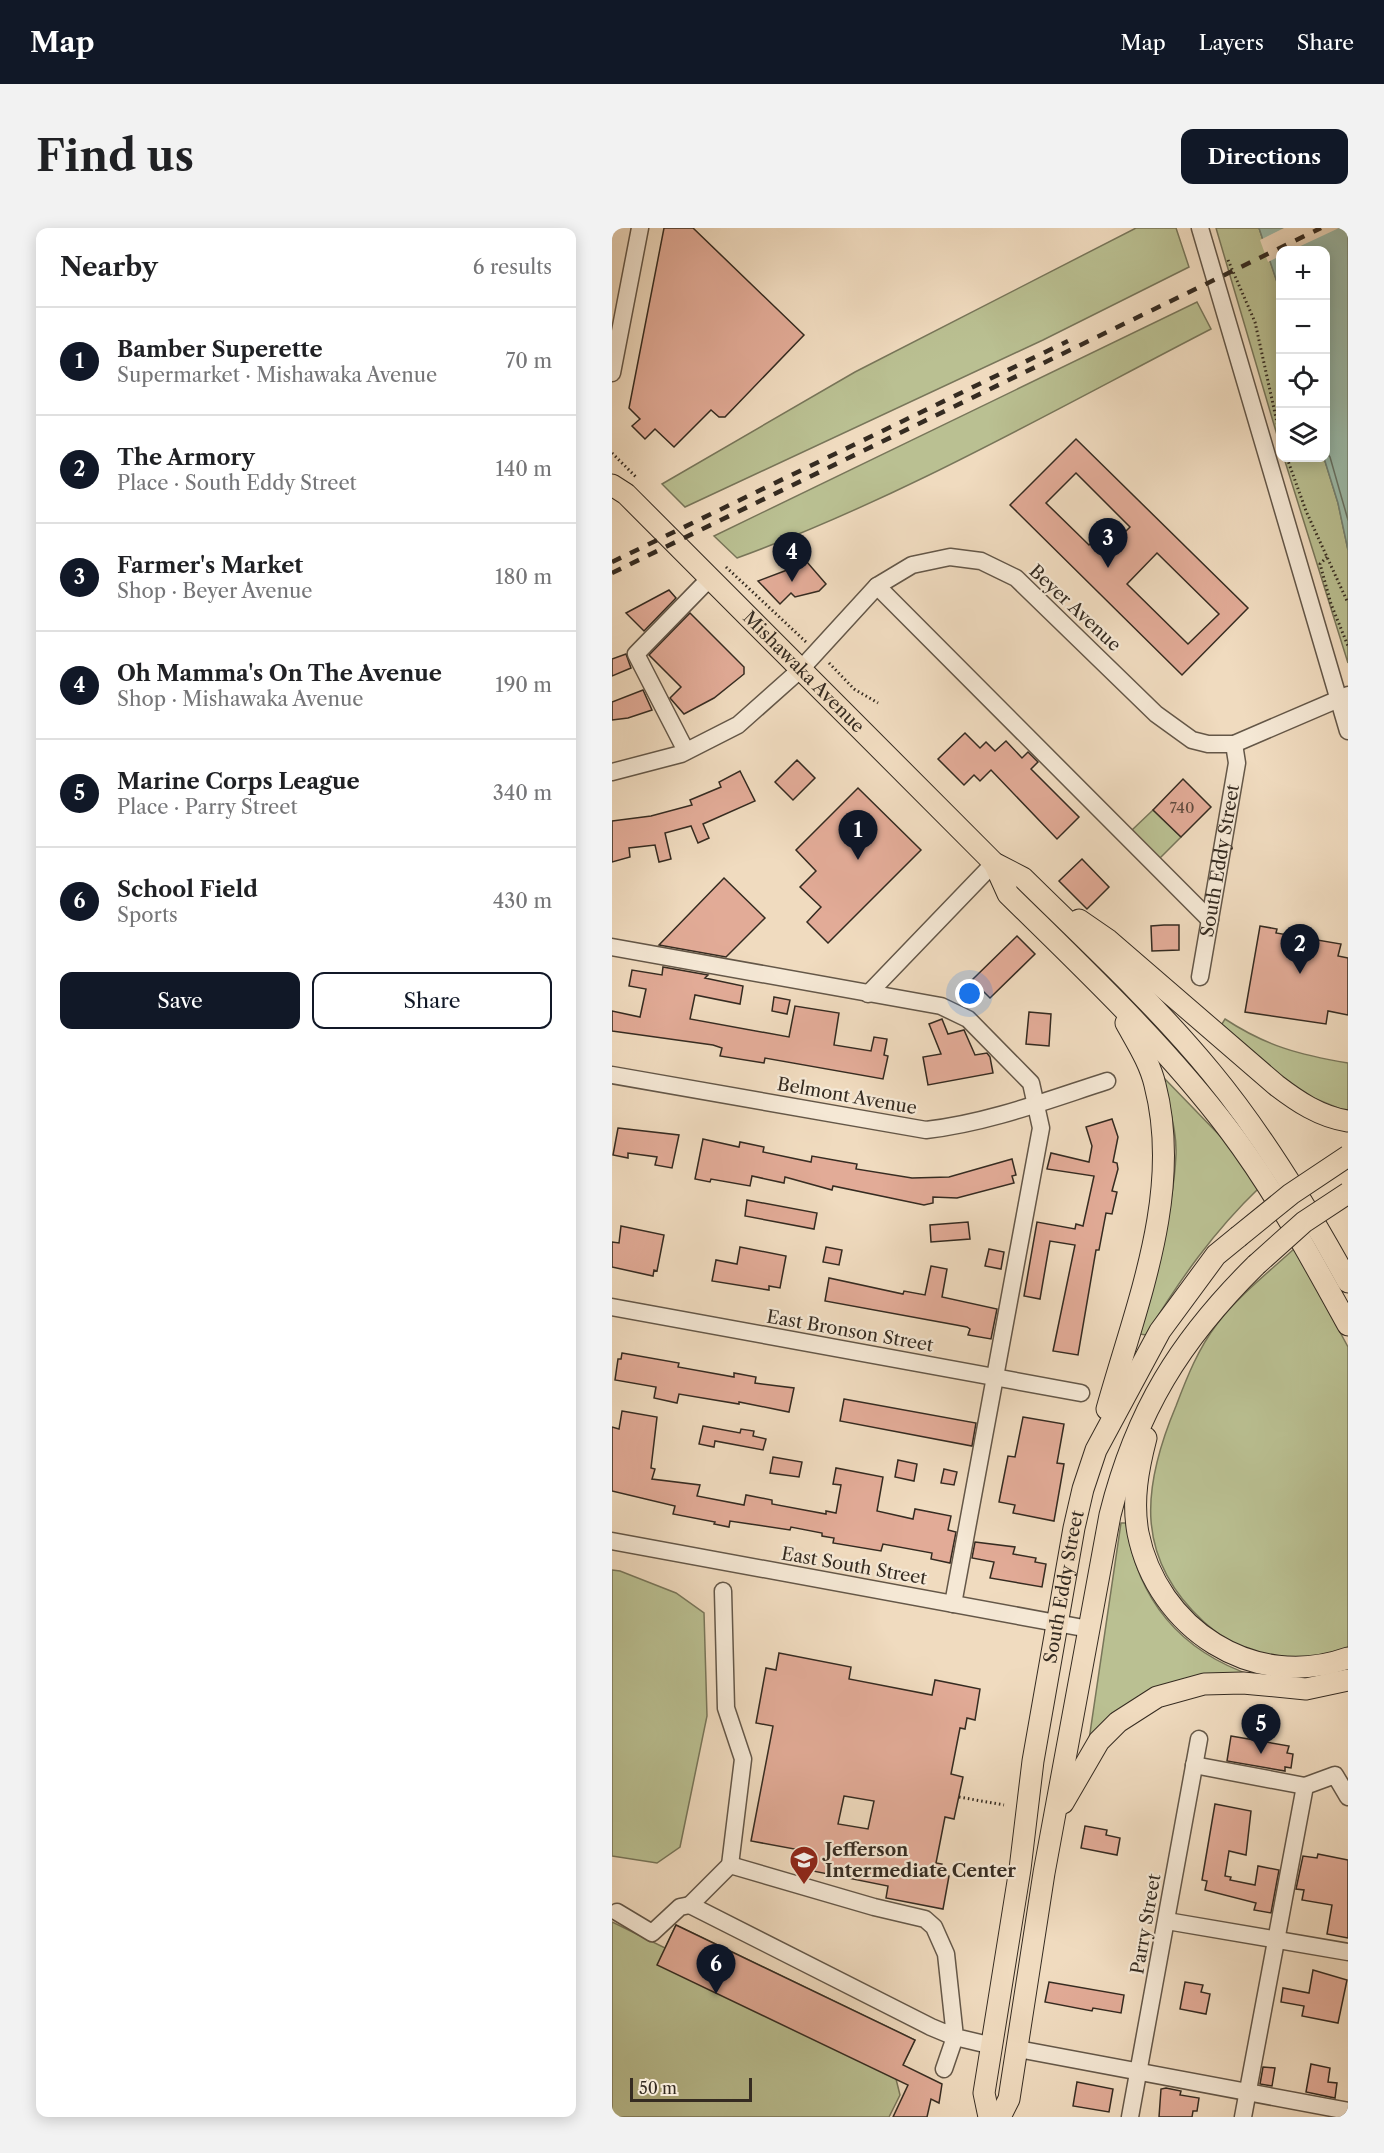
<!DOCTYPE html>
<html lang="en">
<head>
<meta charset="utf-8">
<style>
  :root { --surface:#fff; --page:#f2f2f2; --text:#202124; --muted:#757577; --line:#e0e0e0; --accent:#111827 }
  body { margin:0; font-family:"Libre Caslon Text",serif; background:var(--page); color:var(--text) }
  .controls { position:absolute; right:18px; top:18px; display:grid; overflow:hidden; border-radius:12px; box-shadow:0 3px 15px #0003 }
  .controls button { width:54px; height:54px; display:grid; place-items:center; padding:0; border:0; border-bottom:2px solid var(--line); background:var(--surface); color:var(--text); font:30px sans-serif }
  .scale { position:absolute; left:18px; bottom:15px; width:122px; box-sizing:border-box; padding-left:6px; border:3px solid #352b21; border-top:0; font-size:16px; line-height:21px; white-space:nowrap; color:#352b21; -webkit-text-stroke:4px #f5e8d5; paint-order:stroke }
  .you { position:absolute; left:358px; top:766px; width:21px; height:21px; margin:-15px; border:4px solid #fff; border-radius:50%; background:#1a73e8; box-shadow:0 0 0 9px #1a73e833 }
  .badge { display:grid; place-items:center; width:39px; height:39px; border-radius:50%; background:var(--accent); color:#fff; font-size:20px; font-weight:700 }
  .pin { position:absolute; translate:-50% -50px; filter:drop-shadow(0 2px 3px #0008) }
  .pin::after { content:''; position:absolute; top:32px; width:21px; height:18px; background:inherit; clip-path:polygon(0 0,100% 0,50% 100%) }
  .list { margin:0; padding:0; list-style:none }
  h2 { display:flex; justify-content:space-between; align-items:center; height:78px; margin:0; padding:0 24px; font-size:26px }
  h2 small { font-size:20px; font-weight:400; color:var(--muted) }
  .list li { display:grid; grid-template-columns:39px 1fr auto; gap:18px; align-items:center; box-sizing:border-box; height:108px; padding:0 24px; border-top:2px solid var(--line) }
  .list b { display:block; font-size:22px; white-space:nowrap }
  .list p { margin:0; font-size:20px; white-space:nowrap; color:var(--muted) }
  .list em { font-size:20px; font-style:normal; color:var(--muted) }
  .actions { display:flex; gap:12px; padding:18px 24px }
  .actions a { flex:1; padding:14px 0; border:2px solid var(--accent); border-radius:12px; text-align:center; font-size:21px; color:var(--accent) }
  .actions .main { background:var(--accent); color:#fff }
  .icon { flex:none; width:33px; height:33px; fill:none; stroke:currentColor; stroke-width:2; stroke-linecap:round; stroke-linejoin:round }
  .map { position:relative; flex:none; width:736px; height:1889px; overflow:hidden; border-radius:12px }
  header { display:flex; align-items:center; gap:36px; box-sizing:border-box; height:84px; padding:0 30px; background:var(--accent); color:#fff }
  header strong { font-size:28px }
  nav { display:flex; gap:33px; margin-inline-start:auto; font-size:21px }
  .intro { display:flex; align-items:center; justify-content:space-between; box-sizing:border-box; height:144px; padding:0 36px }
  h1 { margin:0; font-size:42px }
  .button { padding:15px 27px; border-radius:12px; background:var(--accent); color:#fff; font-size:21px; font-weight:700 }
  main { display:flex; gap:36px; padding:0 36px }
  aside { flex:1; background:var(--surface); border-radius:12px; box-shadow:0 3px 15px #0003 }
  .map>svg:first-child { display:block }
</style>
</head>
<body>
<header>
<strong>Map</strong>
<nav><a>Map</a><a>Layers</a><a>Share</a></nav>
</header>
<div class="intro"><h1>Find us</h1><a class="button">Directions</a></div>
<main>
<aside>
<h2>Nearby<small>6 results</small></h2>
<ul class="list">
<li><span class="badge">1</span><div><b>Bamber Superette</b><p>Supermarket · Mishawaka Avenue</p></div><em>70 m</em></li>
<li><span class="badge">2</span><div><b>The Armory</b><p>Place · South Eddy Street</p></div><em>140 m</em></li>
<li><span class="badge">3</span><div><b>Farmer's Market</b><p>Shop · Beyer Avenue</p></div><em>180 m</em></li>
<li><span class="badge">4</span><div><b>Oh Mamma's On The Avenue</b><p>Shop · Mishawaka Avenue</p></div><em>190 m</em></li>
<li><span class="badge">5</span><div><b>Marine Corps League</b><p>Place · Parry Street</p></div><em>340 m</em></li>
<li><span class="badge">6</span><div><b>School Field</b><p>Sports</p></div><em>430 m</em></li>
</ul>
<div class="actions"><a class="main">Save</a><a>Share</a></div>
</aside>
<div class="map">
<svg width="736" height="1889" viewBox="0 0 736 1889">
  <rect width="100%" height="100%" fill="#f0dbbf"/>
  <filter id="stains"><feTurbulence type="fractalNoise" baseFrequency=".00333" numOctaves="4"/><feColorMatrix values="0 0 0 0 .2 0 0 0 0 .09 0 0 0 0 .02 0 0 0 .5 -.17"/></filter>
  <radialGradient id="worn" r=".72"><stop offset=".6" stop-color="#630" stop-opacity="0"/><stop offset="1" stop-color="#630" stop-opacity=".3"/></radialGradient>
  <g fill="#bac092" stroke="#78765a" stroke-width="1.5">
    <polygon points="524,0 564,0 577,39 431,112 73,279 50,256 243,144"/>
    <polygon points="604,0 647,0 668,63 668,217"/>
    <path d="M585 74 599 101C444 181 289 270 125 330L102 308Z"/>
    <polygon points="672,230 712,230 726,275 736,322 736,435"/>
    <polygon points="541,582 569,609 548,630 520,602"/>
    <path d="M613 791C654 818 688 827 736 835V884L687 864 608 799Z"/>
    <path d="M552 850 615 915 647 960C601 1004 567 1053 534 1107L527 1106C542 1054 562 980 564 926 565 900 555 876 552 850Z"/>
    <path d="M683 1020 736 1119V1420C725 1424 713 1429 701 1431 664 1437 619 1419 592 1394 522 1330 530 1259 564 1178 575 1149 586 1121 605 1096 626 1068 657 1044 683 1020Z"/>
    <path d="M509 1295H514C525 1372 569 1424 642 1448H603L477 1512Z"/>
    <polygon points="0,1342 8,1343 64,1365 92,1385 95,1488 68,1619 45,1635 0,1628"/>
    <polygon points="0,1694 53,1720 64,1697 303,1812 284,1851 288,1867 277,1889 0,1889"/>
  </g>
  <polygon fill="#9cbcab" stroke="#738274" stroke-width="1.5" points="647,0 736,0 736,322 726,275 712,230 714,22 668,22 668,63"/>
  <polygon fill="#f0dbbf" points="672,0 727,0 680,22 668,22 668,28 656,34 648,12"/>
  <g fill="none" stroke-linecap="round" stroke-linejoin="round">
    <polyline stroke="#687466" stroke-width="1.5" points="714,224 718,229 736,292"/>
  </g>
  <g fill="#e2ab97" stroke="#352b21" stroke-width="1.5" fill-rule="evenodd">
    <polygon points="52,0 81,0 192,107 113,189 107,189 99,182 62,219 43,201 33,211 20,198 28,191 17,180"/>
    <path d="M464 211 636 380 570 447 398 277ZM464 245 518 299 501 316 489 305 477 317 434 275ZM545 325 607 386 576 416 515 356Z"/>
    <polygon points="189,332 193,336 195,334 214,356 207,363 183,369 179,365 168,376 146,353 183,339"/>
    <polygon points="57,362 64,370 32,403 14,385"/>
    <polygon points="78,385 132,439 132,446 102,470 72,486 58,470 69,459 37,427"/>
    <polygon points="14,426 19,440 0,448 0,431"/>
    <polygon points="31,462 40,482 16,490 0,492 0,474"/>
    <polygon points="353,505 368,520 374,514 383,523 394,513 410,530 416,524 426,534 419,541 467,589 445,611 379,542 368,553 362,547 352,557 326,531"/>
    <polygon points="185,532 203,550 181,572 163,554"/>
    <polygon points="128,543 143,573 91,596 97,610 86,615 79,598 53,605 59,631 47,634 43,617 17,620 18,629 0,634 0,593 39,588 80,577 78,572 109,559 107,554"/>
    <polygon points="571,551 599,579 569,609 541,582"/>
    <polygon points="246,560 309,622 216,715 195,694 209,679 188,659 204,643 184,622"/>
    <polygon points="470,631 497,659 475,681 447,653"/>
    <polygon points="112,650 153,690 114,729 47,717"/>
    <polygon points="552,697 567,697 567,722 540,723 539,698"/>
    <polygon points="648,698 665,701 664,705 729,716 726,728 736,730 736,787 716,783 714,796 633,784"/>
    <polygon points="405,708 423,726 378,770 360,752"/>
    <polygon points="51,739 96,747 93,750 131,758 128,776 83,767 78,791 177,809 183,778 227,785 222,817 259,823 262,809 275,811 272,827 276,828 271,851 153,830 152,835 108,828 110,820 101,817 0,803 0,783 28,789 34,761 17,758 20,742 50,747"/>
    <polygon points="162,769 178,772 175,786 160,783"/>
    <polygon points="417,784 439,786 437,818 414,816"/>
    <polygon points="330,791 336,806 352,802 363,827 375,825 378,829 381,845 316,857 311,829 329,826 317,796"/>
    <polygon points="500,891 506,909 501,934 505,935 506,941 500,963 505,964 500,986 494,985 487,1022 484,1022 466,1127 441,1123 463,1017 438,1013 428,1071 412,1068 425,994 463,1001 464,996 471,998 482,948 435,941 439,925 477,934 480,918 474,899"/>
    <polygon points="6,900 67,907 60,940 43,937 45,929 16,925 16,930 1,927"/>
    <polygon points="91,911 127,919 128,914 152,919 151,924 199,934 200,928 233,934 245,936 244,941 300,950 337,949 400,931 404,947 400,948 402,955 345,970 321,969 321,975 312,977 221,958 220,962 173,949 172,955 140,948 138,958 99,951 98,954 83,951"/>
    <polygon points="135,972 205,985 202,1001 133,988"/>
    <polygon points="356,994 358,1011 319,1014 318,997"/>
    <polygon points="9,998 52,1007 45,1043 42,1042 41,1048 0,1039 0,1014 7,1015"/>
    <polygon points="128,1019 174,1028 168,1060 157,1058 157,1062 100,1053 104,1032 125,1036"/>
    <polygon points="214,1019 230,1022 227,1037 211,1034"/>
    <polygon points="377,1021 392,1024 389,1041 373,1038"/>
    <polygon points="319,1038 335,1041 330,1069 385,1081 379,1111 356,1107 358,1101 355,1099 213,1073 217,1050 291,1066 292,1063 313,1067"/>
    <polygon points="10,1125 67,1135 66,1139 122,1149 122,1145 144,1149 143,1155 182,1160 177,1184 127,1174 127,1176 67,1166 65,1175 42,1170 44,1159 3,1152 6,1131 9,1131"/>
    <polygon points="232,1171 364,1195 360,1218 228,1193"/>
    <polygon points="10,1183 45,1189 39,1240 43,1241 40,1251 88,1257 85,1268 132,1277 134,1267 160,1272 160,1276 214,1286 214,1283 224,1285 229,1257 221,1256 224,1240 271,1249 265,1283 301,1291 303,1281 339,1288 336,1302 344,1304 338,1335 319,1331 320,1325 271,1316 269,1323 221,1315 222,1310 210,1308 210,1305 179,1299 178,1302 118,1293 117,1299 102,1296 103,1294 61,1286 63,1278 0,1263 0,1199 7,1201"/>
    <polygon points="411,1189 452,1196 445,1235 452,1236 442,1293 401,1285 403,1277 387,1274 396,1228 403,1229"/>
    <polygon points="91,1198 128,1205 129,1201 142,1203 141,1208 154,1211 151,1222 103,1213 102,1219 87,1216"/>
    <polygon points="161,1229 190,1234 187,1249 158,1245"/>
    <polygon points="286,1232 305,1236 302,1253 283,1249"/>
    <polygon points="332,1241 345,1244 342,1257 329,1255"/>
    <polygon points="363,1314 403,1319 401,1326 424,1330 423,1334 434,1336 430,1359 378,1350 382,1334 360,1330"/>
    <path d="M167 1425 239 1439 237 1451 320 1467 323 1452 368 1461 363 1492 355 1490 353 1501 348 1500 339 1546 351 1549 342 1591 333 1589 324 1635 330 1636 328 1646 337 1648 331 1681 274 1670 276 1658 196 1642 199 1624 139 1613 161 1498 144 1495 154 1440 164 1442ZM232 1568 262 1573 256 1601 226 1596Z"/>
    <polygon points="619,1508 677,1518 675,1525 681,1526 679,1540 673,1539 673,1543 615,1533"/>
    <polygon points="603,1576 639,1583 634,1627 617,1623 613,1648 619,1649 618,1652 643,1657 646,1638 667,1642 659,1685 642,1682 644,1675 593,1662 595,1653 590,1652"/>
    <polygon points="473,1598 495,1602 494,1607 508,1610 505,1627 469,1620"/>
    <polygon points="706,1626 736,1632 736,1710 715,1706 720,1677 690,1672 692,1662 684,1661 691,1628 705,1630"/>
    <polygon points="64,1697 303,1812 291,1837 330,1856 327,1875 319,1871 315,1889 281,1889 296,1857 45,1737"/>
    <polygon points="701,1742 735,1752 726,1795 690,1788 692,1778 669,1774 671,1760 697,1765"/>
    <polygon points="437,1754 512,1767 509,1785 481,1780 480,1783 433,1774"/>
    <polygon points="573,1754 591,1757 589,1764 598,1766 594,1786 568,1781"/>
    <polygon points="699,1836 718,1840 716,1854 725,1855 723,1870 694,1864"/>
    <polygon points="651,1839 663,1840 660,1858 648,1856"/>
    <polygon points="465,1854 501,1861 497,1884 461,1878"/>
    <polygon points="554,1860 569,1863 568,1867 587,1870 585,1883 581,1883 580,1889 547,1889 549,1861"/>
  </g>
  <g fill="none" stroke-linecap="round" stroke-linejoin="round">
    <g stroke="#645748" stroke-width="19">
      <g id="minor">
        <polyline points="588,0 736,503"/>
        <polyline points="0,145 28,0"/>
        <polyline points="265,358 598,692"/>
        <polyline points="74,523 24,426 99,349"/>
        <polyline points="0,544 69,526 126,497 189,441 265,358 300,337 338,329 369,333 404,350 544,486 580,512 596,516 622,516 736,467"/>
        <polyline points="0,719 329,778 356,791 419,855 429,900 341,1376"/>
        <path id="s1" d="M588 749 625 535 622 516"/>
        <polyline points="256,766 382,635"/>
        <path d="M0 847 314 902C376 895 436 872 495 853"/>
        <polyline points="0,1079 469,1165"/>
        <polyline points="0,1313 477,1401"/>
        <polyline points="111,1363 114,1480 131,1531 118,1637"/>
        <polyline points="582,1537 693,1558"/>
        <polyline points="5,1684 40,1705 68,1679 78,1677"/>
        <polyline points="555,1693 736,1724"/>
        <polyline points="406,1821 736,1883"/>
        <polyline points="332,1841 343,1809 334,1726 322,1699 313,1691 262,1679 118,1637 78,1677 319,1799 343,1809 381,1818"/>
        <polyline points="518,1889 587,1511"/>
        <polyline points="631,1889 693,1558 723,1547 736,1569"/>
      </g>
    </g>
    <g stroke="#352b21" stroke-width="23">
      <g id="major">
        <path id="s2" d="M0 257 14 266 382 635 411 650C475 713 542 775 599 844 652 908 696 981 736 1054"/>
        <path d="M382 635 396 666C472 741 552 816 617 902 663 963 699 1030 736 1097"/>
        <path d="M467 692 496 712 664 857C685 873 708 889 736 893"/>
        <path d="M495 1181C524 1077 571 965 543 857 538 835 525 815 514 795"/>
        <path d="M534 1210C526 1241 520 1272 526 1305 545 1400 641 1464 736 1430"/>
        <polyline points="451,1575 487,1513 506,1494 545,1469 592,1456 631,1455 694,1461 736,1452"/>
        <path id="s3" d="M377 1889 372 1865 408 1641 421 1533 462 1300 471 1261 484 1222 548 1103 604 1027 626 1009"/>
        <path d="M388 1889 397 1871 432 1645 498 1287C524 1183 568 1112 644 1037"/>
      </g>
    </g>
    <g stroke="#352b21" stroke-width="3" stroke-dasharray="1.5 3" stroke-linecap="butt">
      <polyline points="616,32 643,94 668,208"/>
      <polyline points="0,225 24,249"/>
      <polyline points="675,230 694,283 736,375"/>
      <polyline points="715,329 708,336 719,376 736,418"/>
      <polyline points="114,339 194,414"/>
      <polyline points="217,435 242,461 266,475"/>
      <polyline points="347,1569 392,1577"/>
    </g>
    <use href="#minor" stroke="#f5e8d5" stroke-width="16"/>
    <use href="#major" stroke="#f0dbbf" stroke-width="21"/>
    <g stroke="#352b21" stroke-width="4.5" stroke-dasharray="10 10" stroke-linecap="butt">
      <polyline points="0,334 456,113"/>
      <polyline points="0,345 709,0"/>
    </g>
    <g stroke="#352b21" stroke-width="23" stroke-linecap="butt">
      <g id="major-bridge">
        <polyline points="626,1009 679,966 736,928"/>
        <polyline points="644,1037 692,994 736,965"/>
      </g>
    </g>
    <use href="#major-bridge" stroke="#f0dbbf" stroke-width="21"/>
  </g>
  <defs>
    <g id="school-pin" transform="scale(1.5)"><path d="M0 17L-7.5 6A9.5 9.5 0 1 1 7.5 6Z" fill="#8f2418" stroke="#f5e8d5"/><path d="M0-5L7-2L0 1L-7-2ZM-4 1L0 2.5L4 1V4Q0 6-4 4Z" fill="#fff"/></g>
  </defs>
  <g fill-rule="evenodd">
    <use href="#school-pin" x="192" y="1632"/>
  </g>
  <g text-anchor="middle" stroke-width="4.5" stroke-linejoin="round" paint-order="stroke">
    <g font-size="15" fill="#604b3e">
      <text x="570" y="585">740</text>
    </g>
    <g font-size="18" fill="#352b21" stroke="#f5e8d5">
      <text transform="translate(463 380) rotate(43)" y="6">Beyer Avenue</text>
      <text dy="6" stroke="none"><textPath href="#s2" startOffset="268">Mishawaka Avenue</textPath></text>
      <text dy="6" stroke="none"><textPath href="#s1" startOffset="118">South Eddy Street</textPath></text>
      <text transform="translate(235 868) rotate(10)" y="6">Belmont Avenue</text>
      <text transform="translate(238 1103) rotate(10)" y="6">East Bronson Street</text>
      <text transform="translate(242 1338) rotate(10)" y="6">East South Street</text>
      <text dy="6" stroke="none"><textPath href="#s3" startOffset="537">South Eddy Street</textPath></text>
      <text transform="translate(534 1696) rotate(-80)" y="6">Parry Street</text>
    </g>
    <g font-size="18" font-weight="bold" fill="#352b21" stroke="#f5e8d5" text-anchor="start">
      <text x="213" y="1628">Jefferson<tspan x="213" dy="21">Intermediate Center</tspan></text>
    </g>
  </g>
  <rect width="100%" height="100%" filter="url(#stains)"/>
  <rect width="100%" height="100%" fill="url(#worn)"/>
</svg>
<div class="controls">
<button>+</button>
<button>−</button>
<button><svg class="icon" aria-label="locate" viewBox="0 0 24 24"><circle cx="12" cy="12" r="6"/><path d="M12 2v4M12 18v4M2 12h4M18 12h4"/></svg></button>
<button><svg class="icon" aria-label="layers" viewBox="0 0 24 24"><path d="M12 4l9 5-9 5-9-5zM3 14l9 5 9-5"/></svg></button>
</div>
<div class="scale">50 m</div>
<div class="you"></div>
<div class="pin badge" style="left:246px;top:632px">1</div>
<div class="pin badge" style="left:688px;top:746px">2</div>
<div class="pin badge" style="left:496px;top:340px">3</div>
<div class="pin badge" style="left:180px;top:354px">4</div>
<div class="pin badge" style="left:649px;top:1526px">5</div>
<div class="pin badge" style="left:104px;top:1766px">6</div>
</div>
</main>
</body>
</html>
